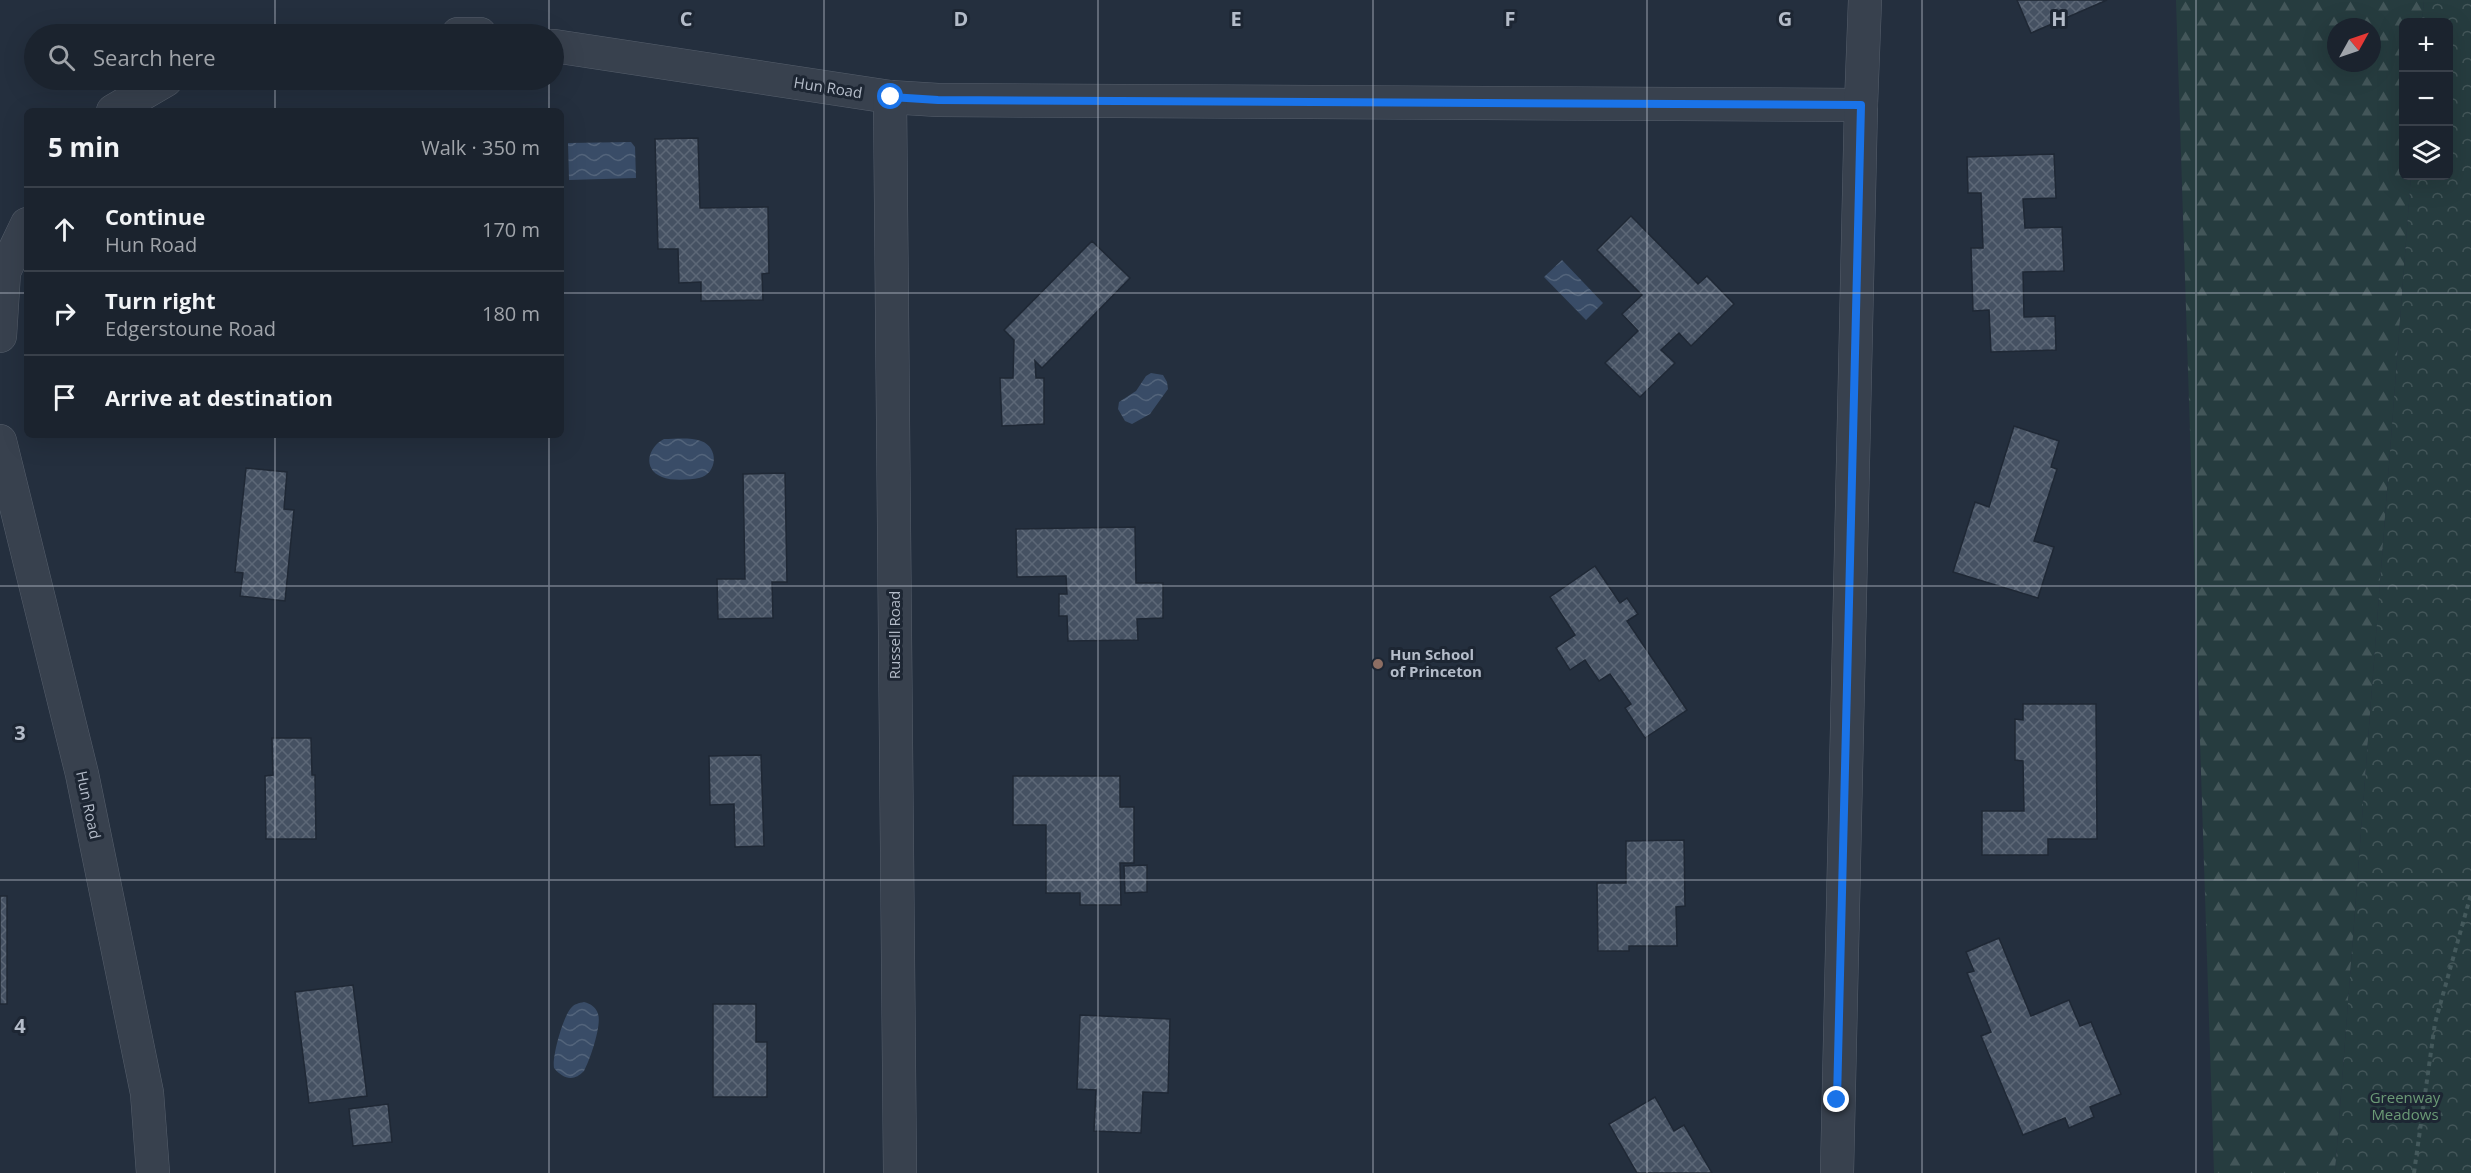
<!DOCTYPE html>
<html lang="en">
<head>
<meta charset="utf-8">
<style>
  :root { --surface:#1b232e; --page:#282f3a; --text:#f1f3f6; --muted:#a0a4aa; --line:#39404a }
  body { margin:0; font-family:"Open Sans",sans-serif; background:var(--page); color:var(--text) }
  .controls { position:absolute; right:18px; top:18px; display:grid; overflow:hidden; border-radius:9px; box-shadow:0 6px 24px #0002 }
  .controls button { width:54px; height:54px; display:grid; place-items:center; padding:0; border:0; border-bottom:2px solid var(--line); background:var(--surface); color:var(--text); font:30px sans-serif }
  .compass { position:absolute; left:2327px; top:18px; width:54px; height:54px; border-radius:50%; background:var(--surface); box-shadow:0 6px 24px #0002; rotate:50deg }
  .stop { position:absolute; width:18px; height:18px; margin:-14px; border:4px solid #1a73e8; border-radius:50%; background:#fff }
  .stop.end { background:#1a73e8; border-color:#fff; box-shadow:0 2px 6px #0008 }
  .list { margin:0; padding:0; list-style:none }
  h2 { display:flex; justify-content:space-between; align-items:center; height:78px; margin:0; padding:0 24px; font-size:26px }
  h2 small { font-size:20px; font-weight:400; color:var(--muted) }
  .list li { display:grid; grid-template-columns:39px 1fr auto; gap:18px; align-items:center; box-sizing:border-box; height:84px; padding:0 24px; border-top:2px solid var(--line) }
  .list b { display:block; font-size:22px; white-space:nowrap }
  .list p { margin:0; font-size:20px; white-space:nowrap; color:var(--muted) }
  .list em { font-size:20px; font-style:normal; color:var(--muted) }
  .icon { flex:none; width:33px; height:33px; fill:none; stroke:currentColor; stroke-width:2; stroke-linecap:round; stroke-linejoin:round }
  .map { position:relative; flex:none; width:2471px; height:1173px; overflow:hidden }
  .search { position:absolute; background:var(--surface); box-shadow:0 6px 24px #0002; left:24px; top:24px; width:540px; height:66px; display:flex; align-items:center; gap:15px; box-sizing:border-box; padding:0 21px; border-radius:33px; color:var(--muted); font-size:22px }
  .panel { position:absolute; background:var(--surface); box-shadow:0 6px 24px #0002; left:24px; top:108px; width:540px; height:330px; border-radius:9px }
  .map>svg:first-child { display:block }
</style>
</head>
<body>
<div class="map">
<svg width="2471" height="1173" viewBox="0 0 2471 1173">
  <defs>
    <pattern id="forest-firs" width="22" height="20" patternUnits="userSpaceOnUse" patternTransform="scale(1.5)"><rect width="22" height="20" fill="#263c3f"/><path d="M5 1l3.5 6h-7zM16 11l3.5 6h-7z" fill="#435659"/></pattern>
    <pattern id="park-crowns" width="20" height="18" patternUnits="userSpaceOnUse" patternTransform="scale(1.5)"><rect width="20" height="18" fill="#263c3f"/><path d="M2 6a3 3 0 1 1 6 0M12 15a3 3 0 1 1 6 0" fill="none" stroke="#435659"/></pattern>
    <pattern id="water-waves" width="16" height="10" patternUnits="userSpaceOnUse" patternTransform="scale(1.5)"><rect width="16" height="10" fill="#394c67"/><path d="M0 5q4-4 8 0t8 0" fill="none" stroke="#53647b"/></pattern>
    <pattern id="building-cross-hatch" width="8" height="8" patternUnits="userSpaceOnUse" patternTransform="scale(1.5)"><rect width="8" height="8" fill="#455162"/><path d="M0 0l8 8M0 8l8-8" fill="none" stroke="#5d6877"/></pattern>
  </defs>
  <rect width="100%" height="100%" fill="#242f3e"/>
  <path fill="url(#forest-firs)" fill-rule="evenodd" d="M2176 0H2424L2422 22H2404V176H2411L2335 1173H2214ZM2336 27H2372V63H2336Z"/>
  <polygon fill="url(#park-crowns)" points="2424,0 2471,0 2471,1173 2335,1173 2411,176 2448,176 2448,22 2422,22"/>
  <g fill="url(#water-waves)">
    <polygon points="631,142 635,147 636,178 569,180 568,143"/>
    <polygon points="1562,260 1603,303 1586,320 1544,277"/>
    <polygon points="1151,373 1163,375 1167,382 1168,389 1150,414 1132,424 1125,421 1118,409 1119,402 1136,391 1146,376"/>
    <path d="M664 439C675 439 690 437 701 441 719 447 718 474 699 478 689 480 671 481 662 477 642 469 648 447 664 439Z"/>
    <path d="M584 1002C591 1004 596 1007 598 1014 602 1025 590 1060 584 1071 574 1082 563 1079 554 1068 552 1056 563 1017 571 1008 574 1004 579 1003 584 1002Z"/>
  </g>
  <g fill="url(#building-cross-hatch)" stroke="#1f2835" stroke-width="1.5">
    <polygon points="2017,0 2107,0 2031,33"/>
    <polygon points="698,138 700,208 768,207 769,273 762,274 763,300 701,301 701,282 679,283 678,249 658,249 655,139"/>
    <polygon points="2054,154 2056,198 2023,199 2025,228 2062,227 2064,271 2023,272 2024,317 2055,316 2056,350 1991,352 1989,310 1973,311 1971,248 1983,248 1981,193 1968,193 1967,157"/>
    <polygon points="1631,216 1698,284 1707,276 1734,304 1691,346 1679,333 1661,350 1675,363 1640,397 1605,363 1638,331 1622,314 1642,295 1597,250"/>
    <polygon points="1092,241 1130,278 1042,368 1035,361 1036,378 1044,378 1044,424 1002,426 1000,378 1013,378 1014,340 1004,330"/>
    <polygon points="2014,426 2059,441 2051,467 2057,469 2034,541 2054,547 2038,598 1953,572 1975,502 1989,507"/>
    <polygon points="246,468 287,472 284,509 294,510 285,601 240,596 243,573 235,572"/>
    <polygon points="785,473 787,582 772,582 773,618 718,619 717,579 745,579 743,474"/>
    <polygon points="1135,527 1136,583 1163,583 1163,618 1137,619 1138,640 1068,641 1067,616 1059,616 1059,594 1067,594 1066,576 1017,577 1016,529"/>
    <polygon points="1595,566 1620,603 1627,598 1638,614 1627,621 1687,710 1645,738 1625,708 1631,704 1610,674 1599,681 1585,660 1570,670 1556,648 1575,635 1550,597"/>
    <polygon points="2023,704 2096,704 2097,839 2048,839 2048,855 1982,855 1982,811 2024,811 2023,761 2015,760 2015,719 2023,720"/>
    <polygon points="272,738 311,738 312,775 315,775 316,839 266,839 265,776 273,775"/>
    <polygon points="761,755 764,846 735,847 734,804 710,805 709,756"/>
    <polygon points="1013,776 1120,776 1120,807 1134,807 1134,863 1120,863 1121,905 1080,905 1080,893 1046,893 1046,825 1013,825"/>
    <polygon points="1684,840 1685,906 1676,907 1677,946 1629,946 1629,951 1598,951 1597,883 1626,883 1626,841"/>
    <polygon points="1147,865 1147,892 1125,893 1124,866"/>
    <rect x="0" y="896" width="7" height="108"/>
    <polygon points="1999,938 2031,1016 2069,1000 2080,1026 2091,1022 2121,1094 2090,1107 2094,1117 2069,1128 2065,1118 2023,1135 1981,1036 1991,1032 1967,973 1974,971 1966,952"/>
    <polygon points="353,985 367,1096 309,1103 295,992"/>
    <polygon points="713,1004 756,1004 756,1042 767,1042 767,1097 713,1097"/>
    <polygon points="1080,1015 1170,1019 1168,1093 1143,1092 1141,1133 1094,1131 1096,1090 1077,1089"/>
    <polygon points="1655,1097 1674,1131 1684,1125 1712,1173 1637,1173 1609,1124"/>
    <polygon points="388,1104 392,1142 353,1146 349,1109"/>
  </g>
  <g fill="none" stroke-linecap="round" stroke-linejoin="round">
    <g stroke="#565f6c" stroke-width="34">
      <g id="minor">
        <polyline points="458,34 480,34"/>
        <polyline points="554,46 890,97 938,100 1861,105"/>
        <polyline points="890,97 900,1173"/>
        <polyline points="113,111 166,80"/>
        <polyline points="0,336 4,272 27,224"/>
        <polyline points="0,441 82,774 147,1093 153,1173"/>
        <polyline points="1837,1173 1861,105 1865,0"/>
      </g>
    </g>
    <polyline stroke="#44595c" stroke-width="4" stroke-dasharray="4.5 4.5" stroke-linecap="butt" points="2414,1173 2435,1023 2471,894"/>
    <use href="#minor" stroke="#38414e" stroke-width="33"/>
  </g>
  <g fill="none" stroke-linecap="round" stroke-linejoin="round">
    <polyline stroke="#1a73e8" stroke-width="8" points="891,97 938,100 1861,105 1837,1100"/>
  </g>
  <path fill="none" stroke="#b4bcc9" stroke-width="1.5" stroke-opacity="0.55" d="M275 0V34M549 0V34M824 0V1173M1098 0V1173M1373 0V1173M1647 0V1173M1922 0V1173M2196 0V1173M275 80V111M549 80V111M0 293H27M561 293H2471M275 435V1173M549 435V1173M0 586H2471M0 880H2471"/>
  <circle fill="#8d6e63" stroke="#1d2633" stroke-width="2" cx="1378" cy="664" r="6"/>
  <g text-anchor="middle" stroke-width="6" stroke-linejoin="round" paint-order="stroke">
    <g font-size="15" fill="#b4bcc9" stroke="#1d2633">
      <text transform="translate(828 88) rotate(9)" y="5">Hun Road</text>
      <text transform="translate(895 635) rotate(-90)" y="5">Russell Road</text>
      <text transform="translate(88 805) rotate(78)" y="5">Hun Road</text>
    </g>
    <g font-size="15" font-weight="bold" fill="#b4bcc9" stroke="#1d2633" text-anchor="start">
      <text x="1390" y="660">Hun School<tspan x="1390" dy="17">of Princeton</tspan></text>
    </g>
    <g font-size="15" fill="#6b9a76" stroke="#1d2633">
      <text x="2405" y="1103">Greenway<tspan x="2405" dy="17">Meadows</tspan></text>
    </g>
  </g>
  <g font-size="20" text-anchor="middle" font-weight="bold" fill="#b4bcc9" stroke="#1d2633" stroke-width="6" stroke-linejoin="round" paint-order="stroke">
    <text x="686" y="26">C</text>
    <text x="961" y="26">D</text>
    <text x="1236" y="26">E</text>
    <text x="1510" y="26">F</text>
    <text x="1785" y="26">G</text>
    <text x="2059" y="26">H</text>
    <text x="20" y="740">3</text>
    <text x="20" y="1033">4</text>
  </g>
</svg>
<div class="controls">
<button>+</button>
<button>−</button>
<button><svg class="icon" aria-label="layers" viewBox="0 0 24 24"><path d="M12 4l9 5-9 5-9-5zM3 14l9 5 9-5"/></svg></button>
</div>
<svg class="compass" viewBox="-18 -18 36 36"><path d="M0-13l5 13h-10z" fill="#e53935"/><path d="M0 13l5-13h-10z" fill="#a0a4aa"/></svg>
<div class="stop" style="left:891px;top:97px"></div>
<div class="stop end" style="left:1837px;top:1100px"></div>
<div class="search"><svg class="icon" aria-label="search" viewBox="0 0 24 24"><circle cx="10" cy="10" r="6"/><path d="M15 15l6 6"/></svg>Search here</div>
<section class="panel">
<h2>5 min<small>Walk · 350 m</small></h2>
<ul class="list">
<li><svg class="icon" aria-label="ahead" viewBox="0 0 24 24"><path d="M12 20V5M6 11l6-6 6 6"/></svg><div><b>Continue</b><p>Hun Road</p></div><em>170 m</em></li>
<li><svg class="icon" aria-label="right" viewBox="0 0 24 24"><path d="M7 20v-9h11M14 6l5 5-5 5"/></svg><div><b>Turn right</b><p>Edgerstoune Road</p></div><em>180 m</em></li>
<li><svg class="icon" aria-label="arrive" viewBox="0 0 24 24"><path d="M6 21V4h12l-3 4 3 4H6"/></svg><div><b>Arrive at destination</b></div></li>
</ul>
</section>
</div>
</body>
</html>
